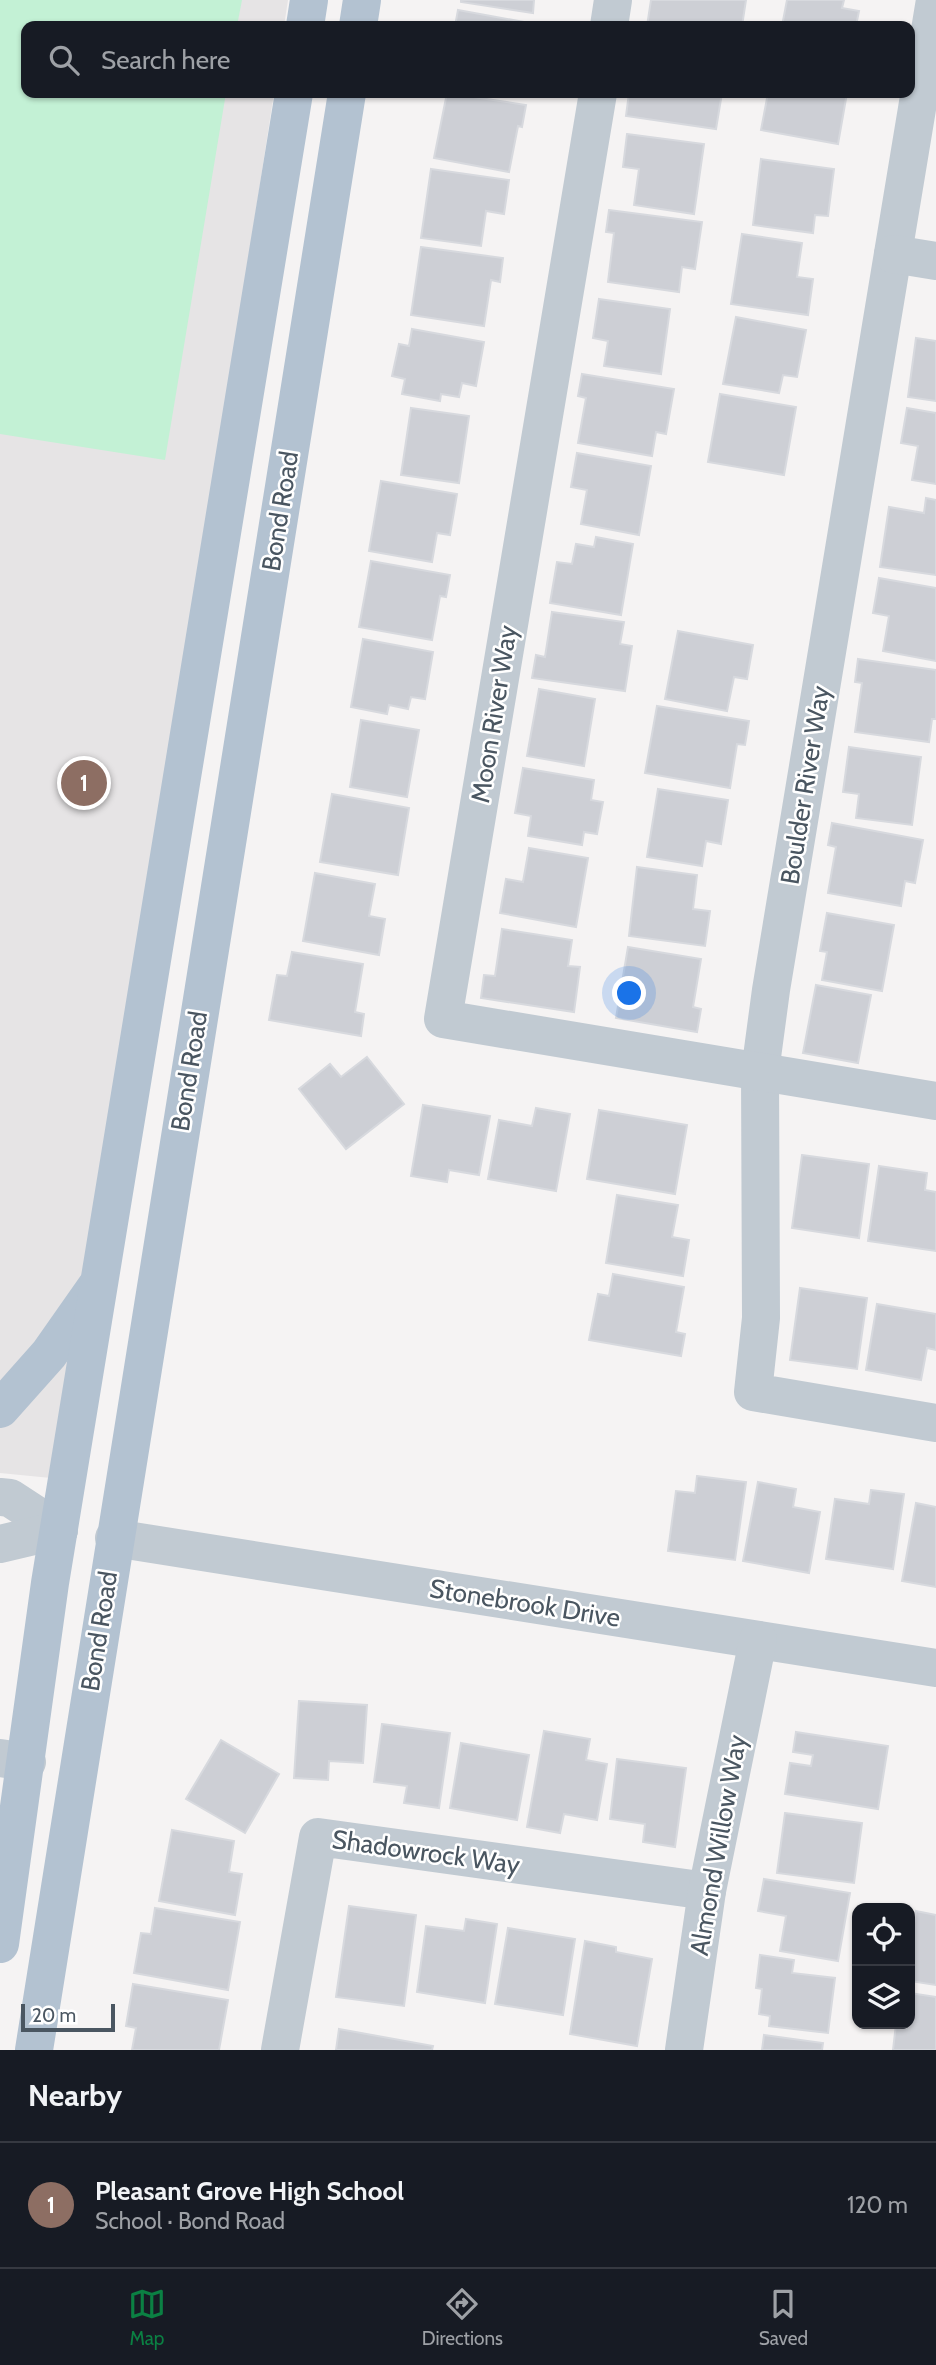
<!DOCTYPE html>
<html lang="en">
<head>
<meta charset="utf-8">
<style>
  :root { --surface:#171b24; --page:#20242c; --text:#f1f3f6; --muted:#9ea1a6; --line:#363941; --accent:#0b8043 }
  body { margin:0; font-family:Cabin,sans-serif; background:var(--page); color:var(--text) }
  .controls { position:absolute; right:21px; bottom:21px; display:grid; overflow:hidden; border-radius:14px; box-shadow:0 2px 5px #0004 }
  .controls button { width:63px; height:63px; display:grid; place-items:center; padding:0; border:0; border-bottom:2px solid var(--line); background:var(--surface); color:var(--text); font:35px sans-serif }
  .scale { position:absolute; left:21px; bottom:18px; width:94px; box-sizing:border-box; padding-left:7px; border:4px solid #4a5661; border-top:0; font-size:19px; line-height:24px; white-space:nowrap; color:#4a5661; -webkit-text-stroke:5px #fff; paint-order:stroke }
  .you { position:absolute; left:630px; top:994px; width:24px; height:24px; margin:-18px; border:5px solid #fff; border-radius:50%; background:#1a73e8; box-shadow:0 0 0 10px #1a73e833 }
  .badge { display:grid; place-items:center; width:46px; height:46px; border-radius:50%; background:var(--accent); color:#fff; font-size:23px; font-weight:700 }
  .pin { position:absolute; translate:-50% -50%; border:4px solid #fff; box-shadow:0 2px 7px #0006 }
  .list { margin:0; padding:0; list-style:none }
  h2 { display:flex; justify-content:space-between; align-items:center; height:91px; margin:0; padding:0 28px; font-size:30px }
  h2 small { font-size:23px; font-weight:400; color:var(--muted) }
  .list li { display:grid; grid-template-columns:46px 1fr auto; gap:21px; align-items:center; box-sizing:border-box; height:126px; padding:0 28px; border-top:2px solid var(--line) }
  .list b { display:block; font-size:26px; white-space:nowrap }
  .list p { margin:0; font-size:23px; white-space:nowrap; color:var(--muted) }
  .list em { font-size:23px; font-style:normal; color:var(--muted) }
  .icon { flex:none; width:38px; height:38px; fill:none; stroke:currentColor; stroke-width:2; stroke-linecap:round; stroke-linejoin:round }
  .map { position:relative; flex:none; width:936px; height:2050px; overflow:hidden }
  .search { position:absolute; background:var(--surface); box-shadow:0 2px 5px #0004; left:21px; right:21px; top:21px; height:77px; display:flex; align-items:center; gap:18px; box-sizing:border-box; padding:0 24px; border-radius:14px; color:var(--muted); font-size:26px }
  .sheet { height:217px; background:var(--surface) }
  nav { display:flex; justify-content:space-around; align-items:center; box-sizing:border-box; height:98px; border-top:2px solid var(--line); background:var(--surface); font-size:19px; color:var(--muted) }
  nav a { display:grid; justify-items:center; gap:4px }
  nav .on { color:var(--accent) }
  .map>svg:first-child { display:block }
</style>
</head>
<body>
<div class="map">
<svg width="936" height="2050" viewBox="0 0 936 2050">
  <rect width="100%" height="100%" fill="#f5f3f3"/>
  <polygon fill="#e6e4e5" points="0,0 288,0 284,26 26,26 26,93 274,93 61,1479 0,1473"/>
  <polygon fill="#c3f1d5" points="0,0 242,0 237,26 26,26 26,93 226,93 165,460 0,434"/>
  <g fill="#cdcfd5" stroke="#d7d9de" stroke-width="2">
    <polygon points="461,0 534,0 533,13 461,2"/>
    <polygon points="651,0 746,0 742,26 647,26"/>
    <polygon points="787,0 844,0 842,8 859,11 856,26 782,26"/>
    <polygon points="458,10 535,24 534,26 455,26"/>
    <polygon points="447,93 526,105 522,127 518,126 509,172 434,158"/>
    <polygon points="629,93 722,93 716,129 626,116"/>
    <polygon points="768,93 847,93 838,144 761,130"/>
    <polygon points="627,134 704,144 694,214 634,205 639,169 623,167"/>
    <polygon points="761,159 834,169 828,216 815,215 813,233 753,225"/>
    <polygon points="431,169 509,180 504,214 486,211 481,246 421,238"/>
    <polygon points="609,210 702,222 695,269 682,267 679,292 608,282 614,233 606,232"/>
    <polygon points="742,234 802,243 797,277 813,279 808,315 731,304"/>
    <polygon points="421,247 503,258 500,282 491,280 484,326 411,315"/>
    <polygon points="599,299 670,309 661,374 604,366 608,341 593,338"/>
    <polygon points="736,317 806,330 797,377 783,375 779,393 723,384"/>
    <polygon points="412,329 484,342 476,386 462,383 459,397 441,394 440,401 402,394 405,379 392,376 399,344 409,346"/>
    <polygon points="916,338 936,341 936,401 908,397"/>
    <polygon points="582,374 674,389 666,434 656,432 652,456 578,443 586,398 578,396"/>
    <polygon points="720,394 796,407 784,475 708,462"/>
    <polygon points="411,408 469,416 459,483 401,475"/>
    <polygon points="907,408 936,413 936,484 912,480 918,446 901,443"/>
    <polygon points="577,453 651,466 639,535 581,524 587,490 571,487"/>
    <polygon points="381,481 457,494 450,535 437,533 432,562 369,551"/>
    <polygon points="926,498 936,500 936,575 880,567 889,507 924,513"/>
    <polygon points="596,537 633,544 621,615 550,603 557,562 572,564 576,544 594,547"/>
    <polygon points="371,561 450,575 446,597 440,596 432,640 359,627"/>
    <polygon points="879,578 936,588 936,661 883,651 889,616 873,613"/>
    <polygon points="552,612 624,622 620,644 632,646 625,691 532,678 536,655 545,657"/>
    <polygon points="678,631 753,645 747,679 734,677 727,711 665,699"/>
    <polygon points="363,639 433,652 425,699 411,697 408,709 389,705 387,714 351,707"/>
    <polygon points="858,659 936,670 936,719 932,719 929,742 855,732 862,683 855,682"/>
    <polygon points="539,689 595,699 584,766 527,756"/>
    <polygon points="657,706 749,721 745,745 737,744 730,788 645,773"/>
    <polygon points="361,720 419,730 407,797 350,787"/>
    <polygon points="849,747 921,757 912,825 856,818 859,794 843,792"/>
    <polygon points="523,768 594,780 591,800 603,802 597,834 584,832 582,845 528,836 531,816 515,813"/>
    <polygon points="658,789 728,800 721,844 706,841 702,866 647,857"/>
    <polygon points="332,794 409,808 398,875 320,862"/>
    <polygon points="832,823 923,840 915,883 905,881 901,906 828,893 836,847 828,845"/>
    <polygon points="529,848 588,858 576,927 500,913 506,879 523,882"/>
    <polygon points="637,867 697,875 693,909 710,911 705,946 629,936"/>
    <polygon points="315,873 375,884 369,916 385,919 379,955 303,941"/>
    <polygon points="827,913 894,925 882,991 822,980 827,952 820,951"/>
    <polygon points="502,929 572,940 568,966 580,967 574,1012 481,998 484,975 495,976"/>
    <polygon points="628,947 701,959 693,1007 701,1009 697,1032 616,1018"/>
    <polygon points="292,952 363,964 355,1012 364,1014 361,1036 269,1020 277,975 287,976"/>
    <polygon points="816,985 871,995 858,1063 803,1053"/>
    <polygon points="367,1057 404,1104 346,1149 299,1089 330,1064 341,1077"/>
    <polygon points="423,1105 490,1116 479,1175 449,1170 447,1182 411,1176"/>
    <polygon points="536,1108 570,1114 556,1191 488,1179 499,1120 532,1126"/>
    <polygon points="599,1110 687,1125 675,1194 587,1179"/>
    <polygon points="802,1155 869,1164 859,1238 792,1228"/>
    <polygon points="879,1166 927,1173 925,1190 936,1192 936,1251 868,1241"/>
    <polygon points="617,1195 678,1205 672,1237 689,1240 683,1276 606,1263"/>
    <polygon points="613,1274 684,1287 676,1332 685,1334 681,1356 589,1340 598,1294 609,1296"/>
    <polygon points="800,1288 867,1298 857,1369 790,1360"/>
    <polygon points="877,1304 936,1314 936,1350 927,1348 921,1380 866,1370"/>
    <polygon points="697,1476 746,1482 735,1560 668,1551 676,1491 695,1493"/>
    <polygon points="758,1482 796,1489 793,1507 820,1512 809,1573 743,1561"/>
    <polygon points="871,1490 904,1494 893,1569 826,1559 835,1499 869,1504"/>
    <polygon points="916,1503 936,1507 936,1587 902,1581"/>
    <polygon points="299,1701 367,1705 363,1763 329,1761 328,1780 294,1778"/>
    <polygon points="382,1724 450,1733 439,1808 404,1803 407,1786 374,1782"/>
    <polygon points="544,1731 590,1739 586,1760 607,1764 597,1820 564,1814 560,1833 527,1827"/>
    <polygon points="796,1732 888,1746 878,1809 785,1794 790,1763 811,1766 813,1755 793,1752"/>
    <polygon points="221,1740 279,1774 245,1833 186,1799"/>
    <polygon points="461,1743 529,1755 517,1820 450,1808"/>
    <polygon points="617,1759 686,1768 675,1847 643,1842 645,1824 610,1819"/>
    <polygon points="785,1813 862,1823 854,1883 777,1873"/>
    <polygon points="172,1830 234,1841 229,1872 242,1874 235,1915 159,1901"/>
    <polygon points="764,1879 850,1893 838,1961 780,1951 786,1916 758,1911"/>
    <polygon points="349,1906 416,1915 404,2006 336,1997"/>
    <polygon points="155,1908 240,1922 228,1990 134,1973 141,1933 151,1934"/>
    <polygon points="916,1911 936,1915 936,1985 910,1981 910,1948"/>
    <polygon points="466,1919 497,1924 485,2003 417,1992 426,1926 464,1931"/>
    <polygon points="508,1928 575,1939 563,2015 495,2004"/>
    <polygon points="585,1941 616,1947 616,1952 652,1959 637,2046 570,2034"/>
    <polygon points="760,1955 794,1960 792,1973 835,1978 828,2033 769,2026 770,2016 759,2014 762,1989 756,1988"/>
    <polygon points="133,1984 228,2000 219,2050 132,2050 136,2028 126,2026"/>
    <polygon points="910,1993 936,1997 936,2050 893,2050 896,2024 910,2024"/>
    <polygon points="339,2029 433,2046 432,2050 336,2050"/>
    <polygon points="764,2035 823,2043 822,2050 762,2050"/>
  </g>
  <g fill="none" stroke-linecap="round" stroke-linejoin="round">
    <g stroke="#c1cad2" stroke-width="38">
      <polyline points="935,0 771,990 760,1072 761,1318 753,1392 936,1423"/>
      <polyline points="609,26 613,0"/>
      <polyline points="598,93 443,1019 936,1101"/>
      <polyline points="893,254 936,261"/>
      <polyline points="0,1497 10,1498 59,1530"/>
      <polyline points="114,1538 936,1668"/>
      <polyline points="0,1544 59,1530"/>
      <polyline points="0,1758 27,1762"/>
      <polyline points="280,2050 318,1837 707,1891"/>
      <polyline points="684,2050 707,1891 758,1640"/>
    </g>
    <g stroke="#b3c2d1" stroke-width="38">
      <polyline points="305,26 309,0"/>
      <polyline points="358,26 362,0"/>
      <polyline points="0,1409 49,1354 96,1287"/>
      <polyline points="0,1944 50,1583 294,93"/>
      <polyline points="34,2050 347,93"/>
    </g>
  </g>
  <g text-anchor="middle" stroke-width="5" stroke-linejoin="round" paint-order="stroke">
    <g font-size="26" fill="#4a5661" stroke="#fff">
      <text transform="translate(280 511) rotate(-81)" y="9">Bond Road</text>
      <text transform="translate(494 714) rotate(-81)" y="9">Moon River Way</text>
      <text transform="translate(805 785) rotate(-81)" y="9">Boulder River Way</text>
      <text transform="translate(189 1071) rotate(-81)" y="9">Bond Road</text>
      <text transform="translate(525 1603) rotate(9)" y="9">Stonebrook Drive</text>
      <text transform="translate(99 1631) rotate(-81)" y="9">Bond Road</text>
      <text transform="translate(718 1845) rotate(-80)" y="9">Almond Willow Way</text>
      <text transform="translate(426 1852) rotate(8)" y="9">Shadowrock Way</text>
    </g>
  </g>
</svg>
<div class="controls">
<button><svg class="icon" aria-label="locate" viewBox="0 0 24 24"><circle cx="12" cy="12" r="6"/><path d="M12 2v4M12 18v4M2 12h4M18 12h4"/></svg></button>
<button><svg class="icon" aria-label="layers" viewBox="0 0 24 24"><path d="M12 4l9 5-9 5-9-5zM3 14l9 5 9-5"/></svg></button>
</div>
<div class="scale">20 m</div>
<div class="you"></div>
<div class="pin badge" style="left:84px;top:783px;background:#8d6e63">1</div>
<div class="search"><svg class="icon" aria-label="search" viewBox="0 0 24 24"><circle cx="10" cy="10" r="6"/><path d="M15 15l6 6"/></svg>Search here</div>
</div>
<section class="sheet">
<h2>Nearby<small></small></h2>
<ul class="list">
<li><span class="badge" style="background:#8d6e63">1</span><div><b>Pleasant Grove High School</b><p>School · Bond Road</p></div><em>120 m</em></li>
</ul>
</section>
<nav>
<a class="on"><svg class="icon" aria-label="map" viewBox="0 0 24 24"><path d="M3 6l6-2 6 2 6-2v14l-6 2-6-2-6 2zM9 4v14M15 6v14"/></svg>Map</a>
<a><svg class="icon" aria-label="directions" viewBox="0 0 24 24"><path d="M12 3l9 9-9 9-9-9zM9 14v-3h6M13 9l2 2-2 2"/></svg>Directions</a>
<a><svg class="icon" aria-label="saved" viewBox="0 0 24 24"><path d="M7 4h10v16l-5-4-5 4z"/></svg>Saved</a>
</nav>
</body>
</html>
